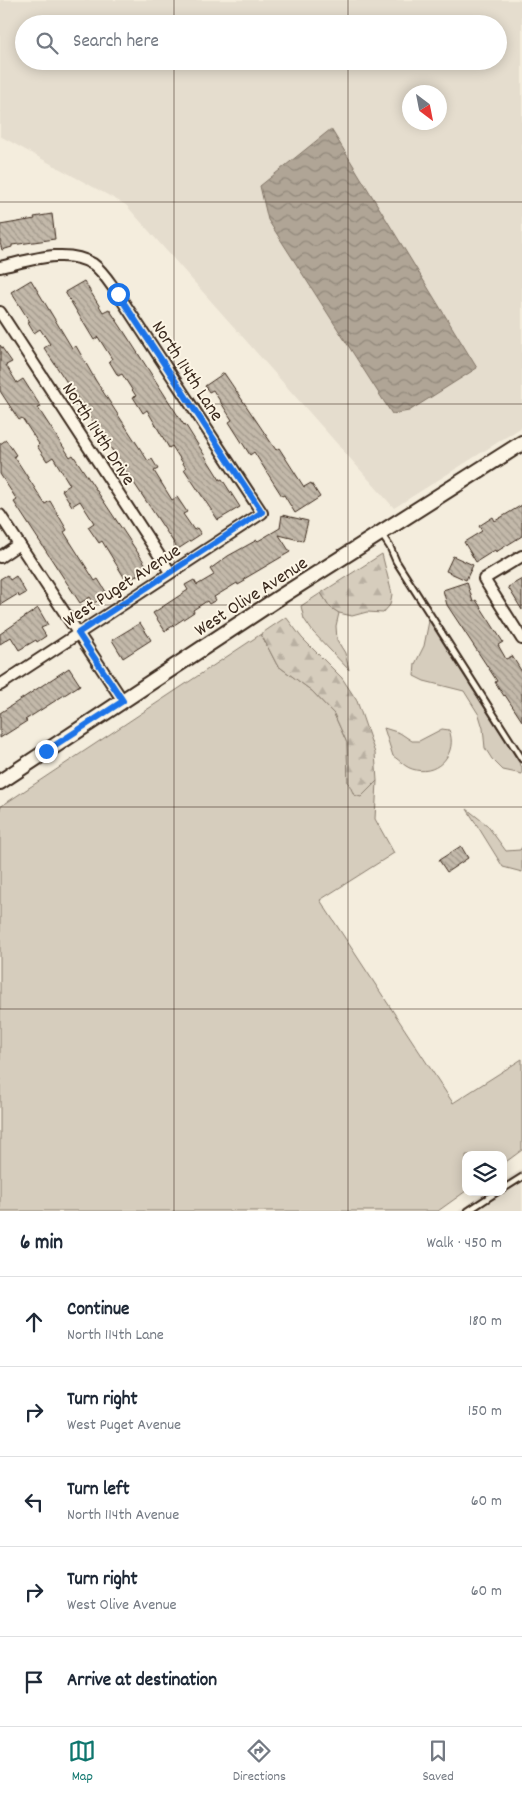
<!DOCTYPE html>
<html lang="en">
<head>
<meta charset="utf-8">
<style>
  :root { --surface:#fff; --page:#f6f6f7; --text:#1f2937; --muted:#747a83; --line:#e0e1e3; --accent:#0f766e }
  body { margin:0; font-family:Dekko,sans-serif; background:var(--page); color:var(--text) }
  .controls { position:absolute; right:15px; bottom:15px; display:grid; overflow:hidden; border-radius:10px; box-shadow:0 2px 12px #0003 }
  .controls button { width:45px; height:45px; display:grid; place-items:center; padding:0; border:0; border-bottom:1px solid var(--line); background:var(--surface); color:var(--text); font:25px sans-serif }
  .compass { position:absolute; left:402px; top:85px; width:45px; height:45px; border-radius:50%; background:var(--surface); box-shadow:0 2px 12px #0003; rotate:148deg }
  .stop { position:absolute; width:15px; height:15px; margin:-11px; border:4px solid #1a73e8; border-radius:50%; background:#fff }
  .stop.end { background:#1a73e8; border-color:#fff; box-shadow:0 1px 5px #0008 }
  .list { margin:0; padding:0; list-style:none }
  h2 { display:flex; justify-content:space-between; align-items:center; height:65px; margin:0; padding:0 20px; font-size:21px }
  h2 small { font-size:16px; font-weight:400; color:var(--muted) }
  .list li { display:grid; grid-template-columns:32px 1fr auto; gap:15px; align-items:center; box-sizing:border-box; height:90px; padding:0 20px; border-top:1px solid var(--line) }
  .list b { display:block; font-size:19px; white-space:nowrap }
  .list p { margin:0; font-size:16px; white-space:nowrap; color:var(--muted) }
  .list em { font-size:16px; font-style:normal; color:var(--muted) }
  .icon { flex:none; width:28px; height:28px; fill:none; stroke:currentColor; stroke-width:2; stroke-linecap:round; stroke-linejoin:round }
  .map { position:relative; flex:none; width:522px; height:1211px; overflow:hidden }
  .search { position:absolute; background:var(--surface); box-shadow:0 2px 12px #0003; left:15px; right:15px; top:15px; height:55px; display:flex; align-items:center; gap:12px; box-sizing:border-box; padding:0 18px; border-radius:28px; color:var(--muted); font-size:19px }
  .sheet { height:515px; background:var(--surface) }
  nav { display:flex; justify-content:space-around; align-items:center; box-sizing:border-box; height:70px; border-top:1px solid var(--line); background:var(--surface); font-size:14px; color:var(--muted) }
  nav a { display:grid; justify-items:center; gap:2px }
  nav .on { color:var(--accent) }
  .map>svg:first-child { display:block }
</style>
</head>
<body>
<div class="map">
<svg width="522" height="1211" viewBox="0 0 522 1211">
  <defs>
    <pattern id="forest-firs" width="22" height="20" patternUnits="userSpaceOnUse" patternTransform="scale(1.25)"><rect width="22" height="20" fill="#d6cdbd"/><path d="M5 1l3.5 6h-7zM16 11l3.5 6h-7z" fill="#b9b0a2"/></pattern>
    <pattern id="water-waves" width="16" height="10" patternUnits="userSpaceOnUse" patternTransform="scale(1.25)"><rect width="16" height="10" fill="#b0a596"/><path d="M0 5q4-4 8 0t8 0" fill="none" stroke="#90877a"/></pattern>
    <pattern id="building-back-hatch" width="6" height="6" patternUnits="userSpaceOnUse" patternTransform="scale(1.25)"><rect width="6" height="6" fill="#c3b9aa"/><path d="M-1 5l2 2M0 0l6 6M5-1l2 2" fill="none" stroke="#a0978a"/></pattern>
  </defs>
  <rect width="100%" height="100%" fill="#f4eddd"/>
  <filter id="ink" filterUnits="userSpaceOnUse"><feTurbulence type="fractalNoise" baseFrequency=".02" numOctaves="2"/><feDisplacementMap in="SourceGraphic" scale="10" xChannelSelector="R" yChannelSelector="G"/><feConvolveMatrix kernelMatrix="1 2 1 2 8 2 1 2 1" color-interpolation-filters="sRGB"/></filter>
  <g filter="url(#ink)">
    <g fill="#e5ddce" fill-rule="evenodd">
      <path d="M0 0H522V427L394 508 126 205 0 136ZM24 24H498V61H24ZM410 92H440V122H410Z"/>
      <polygon points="522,1169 522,1211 458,1211 486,1192 503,1192 503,1181"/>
    </g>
    <g fill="#d6cdbd" stroke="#887c6e">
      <polygon points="321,593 330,607 339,613 336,626 337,640 345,653 349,670 313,632 304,619 301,606"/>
      <polygon points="429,621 522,767 522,774 503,770 492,759 485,748 483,728 479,715 464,691 424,681 414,676 415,664 424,646"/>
      <polygon points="261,634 277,665 312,691 334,714 347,743 348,782 361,797 377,781 375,819 394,853 320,900 453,1103 522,1059 522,1150 503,1164 503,1155 466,1155 466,1191 438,1211 0,1211 0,807"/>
      <path d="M384 728 400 733 412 741H419L442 729 449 730C458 752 439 775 416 770 405 768 401 761 393 756Z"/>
      <polygon points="467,809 487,825 506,851 520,850 522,847 522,872 503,867"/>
    </g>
    <g fill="url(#forest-firs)" stroke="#887c6e">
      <polygon points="382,554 392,594 390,605 383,613 367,612 352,616 339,613 330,607 321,593"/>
      <polygon points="286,617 302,638 342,678 357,701 375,753 377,781 361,797 354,795 348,782 347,743 334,714 312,691 277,665 261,634"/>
    </g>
    <polygon fill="url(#water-waves)" stroke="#817466" points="331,129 477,368 409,411 392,414 268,220 260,186"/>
    <g fill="url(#building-back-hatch)" stroke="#3b2a1e">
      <polygon points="52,214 55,239 12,245 12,247 2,250 0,243 0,225 35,219 34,217"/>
      <polygon points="31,280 72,348 76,346 96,381 148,461 152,459 158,469 154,471 172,500 177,497 187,512 183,514 194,530 197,528 201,534 178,549 44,348 50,344 40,329 34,333 28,323 30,322 11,292"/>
      <polygon points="84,281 103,312 109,309 121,327 184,425 185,424 220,480 222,479 240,507 218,520 184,469 186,468 172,446 169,448 147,410 143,413 133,397 136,396 122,374 118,376 109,361 112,359 98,337 94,340 65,292"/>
      <polygon points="0,345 12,362 6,365 17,383 23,379 41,407 38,408 70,457 73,455 148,568 127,582 102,541 99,543 88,527 94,523 80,501 72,506 62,490 70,485 53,457 47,461 37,446 39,444 22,418 19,420 0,391"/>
      <polygon points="224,373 276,450 279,448 304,487 311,483 320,497 295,513 284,495 282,496 254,452 250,455 229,422 232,420 213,390 209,392 205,386"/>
      <polygon points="6,440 16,455 14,456 45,504 50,501 67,530 64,532 95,581 98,579 108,595 94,603 90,597 80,603 14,502 17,500 0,474 0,444"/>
      <polygon points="522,505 522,536 496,552 495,550 476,562 464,542 482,531 479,526 493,517 495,521"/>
      <polygon points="282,515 308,521 303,541 279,535 290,552 244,579 245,581 238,585 237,583 214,597 216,600 209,604 207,601 193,610 194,612 165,631 153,613 188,590 185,585 194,580 197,585 214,575 210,569 228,556 257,540 258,541 280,528"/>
      <polygon points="453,556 473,565 466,580 446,571"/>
      <polygon points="7,575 10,580 16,576 26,593 19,597 18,594 0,605 0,579"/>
      <polygon points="522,579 522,610 508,587"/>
      <polygon points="467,582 473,602 476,600 503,642 498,645 506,659 512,656 522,672 522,721 505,695 504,696 495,682 497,681 447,605 443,590"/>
      <polygon points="38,608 48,625 41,628 46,636 37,642 36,640 19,650 11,637 0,644 0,634"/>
      <polygon points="140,623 151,640 123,658 112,640"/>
      <polygon points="69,668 80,685 25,720 27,721 0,738 0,713"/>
      <polygon points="461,846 468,858 447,872 439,860"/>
    </g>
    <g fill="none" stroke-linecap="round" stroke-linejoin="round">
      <g stroke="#3b2a1e" stroke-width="9">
        <g id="lane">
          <polyline points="382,535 390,547 396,561 522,759"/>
          <polyline points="503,1189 522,1177"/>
          <polyline points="468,1211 497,1192"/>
        </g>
      </g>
      <g stroke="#3b2a1e" stroke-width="14">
        <g id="street">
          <path d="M0 267C28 261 66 247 93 264 103 271 111 285 118 294L262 513 0 685"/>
          <polyline points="0,312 170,572"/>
          <polyline points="0,515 123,701"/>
          <polyline points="522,556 484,579 522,639"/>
          <polyline points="0,557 19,544"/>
        </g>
      </g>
      <g stroke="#3b2a1e" stroke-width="18">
        <polyline id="secondary" points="0,782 280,597 522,443"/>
      </g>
      <use href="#lane" stroke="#fcf5e5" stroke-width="5"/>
      <use href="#street" stroke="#fcf5e5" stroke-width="10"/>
      <use href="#secondary" stroke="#fcf5e5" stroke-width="14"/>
    </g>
  </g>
  <g fill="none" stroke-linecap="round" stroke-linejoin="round" filter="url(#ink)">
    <polyline stroke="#1a73e8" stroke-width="6" points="46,751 123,701 78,633 262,512 118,294"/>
  </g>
  <path fill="none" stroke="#3b2a1e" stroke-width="1" stroke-opacity="0.55" d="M174 0V24M348 0V24M174 61V1211M348 61V1211M0 202H522M0 404H522M0 605H522M0 807H522M0 1009H522"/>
  <g text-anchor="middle" stroke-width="4" stroke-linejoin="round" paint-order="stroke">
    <g font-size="19" fill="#3b2a1e" stroke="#fcf5e5">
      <text transform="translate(189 370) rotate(57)" y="7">North 114th Lane</text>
      <text transform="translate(100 433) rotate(57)" y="7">North 114th Drive</text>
      <text transform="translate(121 584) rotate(-33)" y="7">West Puget Avenue</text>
      <text transform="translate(250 595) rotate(-33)" y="7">West Olive Avenue</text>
    </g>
  </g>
</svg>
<div class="controls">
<button><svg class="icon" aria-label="layers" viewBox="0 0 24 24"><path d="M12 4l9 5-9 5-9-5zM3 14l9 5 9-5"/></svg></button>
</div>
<svg class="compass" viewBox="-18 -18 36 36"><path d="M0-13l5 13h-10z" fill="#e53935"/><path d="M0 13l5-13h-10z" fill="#747a83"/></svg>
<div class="stop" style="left:118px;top:294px"></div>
<div class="stop end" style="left:46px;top:751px"></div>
<div class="search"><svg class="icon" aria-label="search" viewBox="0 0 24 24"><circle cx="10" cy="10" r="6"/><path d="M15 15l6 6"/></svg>Search here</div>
</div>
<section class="sheet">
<h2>6 min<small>Walk · 450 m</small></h2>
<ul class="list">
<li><svg class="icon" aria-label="ahead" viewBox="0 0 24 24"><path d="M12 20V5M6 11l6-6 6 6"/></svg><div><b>Continue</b><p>North 114th Lane</p></div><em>180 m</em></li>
<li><svg class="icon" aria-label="right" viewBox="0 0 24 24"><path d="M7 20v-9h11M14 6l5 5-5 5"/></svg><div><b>Turn right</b><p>West Puget Avenue</p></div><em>150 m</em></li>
<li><svg class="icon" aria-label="left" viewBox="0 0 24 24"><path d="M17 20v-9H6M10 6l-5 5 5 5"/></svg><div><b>Turn left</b><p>North 114th Avenue</p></div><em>60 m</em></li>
<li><svg class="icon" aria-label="right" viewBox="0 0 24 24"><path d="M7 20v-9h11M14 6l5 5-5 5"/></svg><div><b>Turn right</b><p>West Olive Avenue</p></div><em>60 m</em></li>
<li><svg class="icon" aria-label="arrive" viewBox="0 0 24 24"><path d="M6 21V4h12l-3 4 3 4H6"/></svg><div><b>Arrive at destination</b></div></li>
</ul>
</section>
<nav>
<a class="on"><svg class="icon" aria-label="map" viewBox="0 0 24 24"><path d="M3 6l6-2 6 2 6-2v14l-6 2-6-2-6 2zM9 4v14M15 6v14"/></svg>Map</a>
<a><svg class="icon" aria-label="directions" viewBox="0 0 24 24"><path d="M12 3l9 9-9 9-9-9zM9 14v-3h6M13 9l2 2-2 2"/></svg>Directions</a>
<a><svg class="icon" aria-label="saved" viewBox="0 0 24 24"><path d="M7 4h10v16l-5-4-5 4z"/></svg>Saved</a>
</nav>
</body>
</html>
